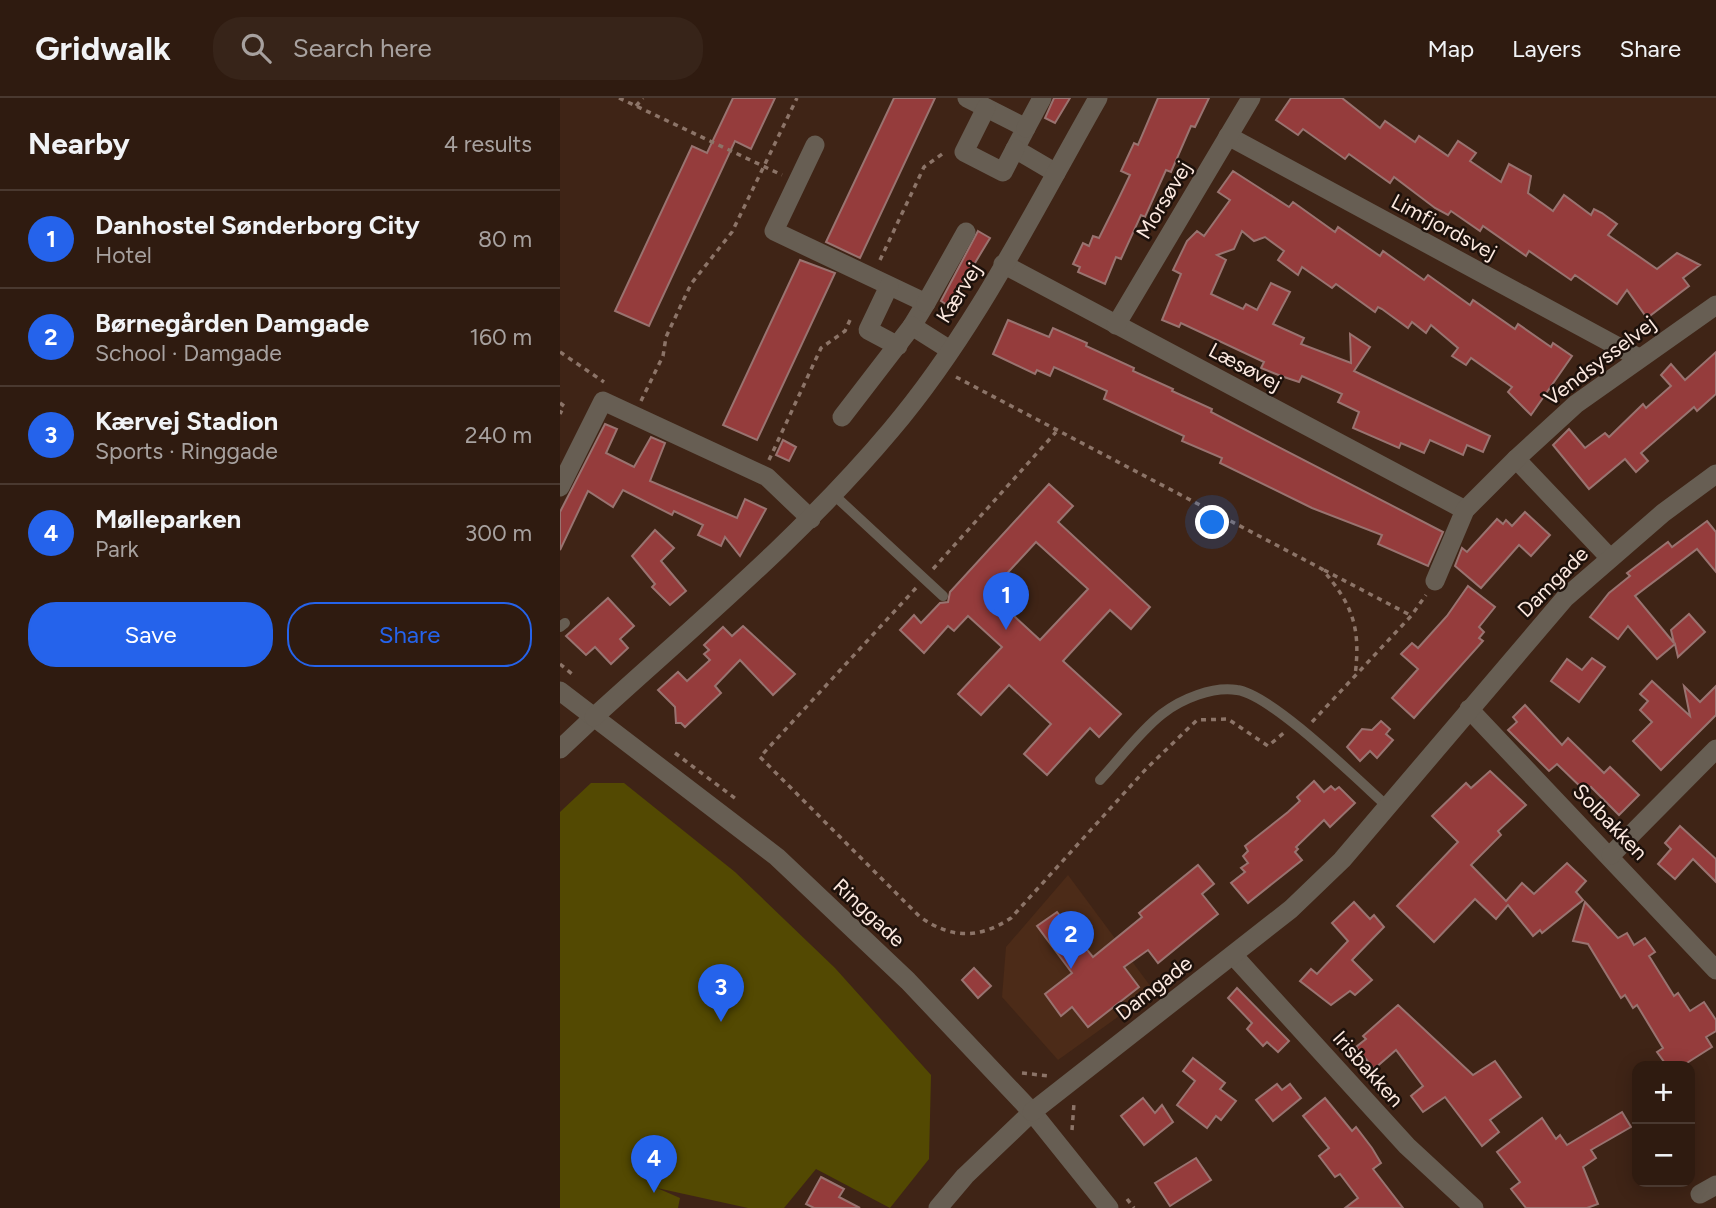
<!DOCTYPE html>
<html lang="en">
<head>
<meta charset="utf-8">
<style>
  :root { --surface:#2f1b10; --page:#372419; --text:#f1f3f6; --muted:#a7a19f; --line:#4a3930; --accent:#2563eb }
  body { margin:0; font-family:Figtree,sans-serif; background:var(--page); color:var(--text) }
  .controls { position:absolute; right:21px; bottom:21px; display:grid; overflow:hidden; border-radius:14px; box-shadow:0 4px 18px #0003 }
  .controls button { width:63px; height:63px; display:grid; place-items:center; padding:0; border:0; border-bottom:2px solid var(--line); background:var(--surface); color:var(--text); font:35px sans-serif }
  .you { position:absolute; left:653px; top:425px; width:24px; height:24px; margin:-18px; border:5px solid #fff; border-radius:50%; background:#1a73e8; box-shadow:0 0 0 10px #1a73e833 }
  .badge { display:grid; place-items:center; width:46px; height:46px; border-radius:50%; background:var(--accent); color:#fff; font-size:23px; font-weight:700 }
  .pin { position:absolute; translate:-50% -58px; filter:drop-shadow(0 2px 4px #0008) }
  .pin::after { content:''; position:absolute; top:37px; width:24px; height:21px; background:inherit; clip-path:polygon(0 0,100% 0,50% 100%) }
  .list { margin:0; padding:0; list-style:none }
  h2 { display:flex; justify-content:space-between; align-items:center; height:91px; margin:0; padding:0 28px; font-size:30px }
  h2 small { font-size:23px; font-weight:400; color:var(--muted) }
  .list li { display:grid; grid-template-columns:46px 1fr auto; gap:21px; align-items:center; box-sizing:border-box; height:98px; padding:0 28px; border-top:2px solid var(--line) }
  .list b { display:block; font-size:26px; white-space:nowrap }
  .list p { margin:0; font-size:23px; white-space:nowrap; color:var(--muted) }
  .list em { font-size:23px; font-style:normal; color:var(--muted) }
  .actions { display:flex; gap:14px; padding:21px 28px }
  .actions a { flex:1; padding:16px 0; border:2px solid var(--accent); border-radius:28px; text-align:center; font-size:24px; color:var(--accent) }
  .actions .main { background:var(--accent); color:#fff }
  .icon { flex:none; width:38px; height:38px; fill:none; stroke:currentColor; stroke-width:2; stroke-linecap:round; stroke-linejoin:round }
  .map { position:relative; flex:none; width:1156px; height:1110px; overflow:hidden }
  header { display:flex; align-items:center; gap:42px; box-sizing:border-box; height:98px; padding:0 35px; background:var(--surface); border-bottom:2px solid var(--line) }
  header strong { font-size:33px }
  nav { display:flex; gap:38px; margin-inline-start:auto; font-size:24px }
  .search { width:490px; height:63px; background:var(--page); display:flex; align-items:center; gap:18px; box-sizing:border-box; padding:0 24px; border-radius:28px; color:var(--muted); font-size:26px }
  main { display:flex }
  aside { flex:1; background:var(--surface) }
  .map>svg:first-child { display:block }
</style>
</head>
<body>
<header>
<strong>Gridwalk</strong>
<div class="search"><svg class="icon" aria-label="search" viewBox="0 0 24 24"><circle cx="10" cy="10" r="6"/><path d="M15 15l6 6"/></svg>Search here</div>
<nav><a>Map</a><a>Layers</a><a>Share</a></nav>
</header>
<main>
<aside>
<h2>Nearby<small>4 results</small></h2>
<ul class="list">
<li><span class="badge">1</span><div><b>Danhostel Sønderborg City</b><p>Hotel</p></div><em>80 m</em></li>
<li><span class="badge">2</span><div><b>Børnegården Damgade</b><p>School · Damgade</p></div><em>160 m</em></li>
<li><span class="badge">3</span><div><b>Kærvej Stadion</b><p>Sports · Ringgade</p></div><em>240 m</em></li>
<li><span class="badge">4</span><div><b>Mølleparken</b><p>Park</p></div><em>300 m</em></li>
</ul>
<div class="actions"><a class="main">Save</a><a>Share</a></div>
</aside>
<div class="map">
<svg width="1156" height="1110" viewBox="0 0 1156 1110">
  <rect width="100%" height="100%" fill="#3f2416"/>
  <polygon fill="#4c2b18" points="508,777 594,893 498,962 442,899 446,849"/>
  <polygon fill="#534902" points="31,685 64,685 175,774 275,870 371,977 369,1061 330,1110 256,1071 224,1110 188,1110 97,1090 120,1100 118,1110 0,1110 0,714"/>
  <g fill="#953c3c" stroke="#997370" stroke-width="2" fill-rule="evenodd">
    <polygon points="173,0 215,0 191,51 175,43 89,228 55,213 132,48 147,55"/>
    <polygon points="334,0 375,0 300,160 266,144"/>
    <polygon points="494,0 510,0 495,25 485,20"/>
    <polygon points="598,0 649,0 635,29 631,28 611,74 606,72 585,119 581,117 561,161 556,159 545,186 518,174 520,169 513,166 523,145 529,148 533,138 539,140 557,104 570,77 561,73 574,45 578,47"/>
    <polygon points="731,0 782,0 820,30 825,23 855,44 859,38 888,58 898,43 916,55 910,63 941,84 949,66 971,78 968,95 993,113 1004,97 1031,117 1034,111 1042,115 1057,126 1048,137 1097,171 1117,155 1140,167 1123,180 1129,188 1087,220 1067,192 1057,206 1015,177 1011,182 969,153 966,158 923,128 920,133 891,113 888,117 875,110 834,79 830,85 789,56 785,61 743,31 738,37 716,22"/>
    <polygon points="673,73 729,109 733,104 775,134 778,129 820,158 823,153 864,182 868,177 910,207 913,202 955,231 958,226 991,249 993,245 1012,258 971,317 948,294 952,289 911,260 906,267 892,258 898,250 871,227 866,235 852,224 848,230 822,211 818,209 815,214 776,186 772,190 742,169 738,177 718,162 724,153 705,139 694,143 682,133 674,151 657,157 666,162 651,196 683,211 686,206 697,212 711,185 730,194 713,226 744,240 741,246 791,265 790,236 810,249 794,273 930,338 923,354 907,347 903,357 870,342 864,355 841,345 839,350 793,330 799,314 778,304 782,296 742,278 739,284 721,278 701,270 704,264 621,225 619,229 602,222 621,176 613,172 627,143 637,133 644,138 670,102 658,94"/>
    <polygon points="418,133 430,140 389,208 381,203"/>
    <polygon points="240,162 275,175 197,342 163,327"/>
    <polygon points="448,222 489,239 493,230 527,245 526,248 574,270 573,273 613,291 612,293 652,311 651,314 883,434 868,468 818,446 822,437 752,410 660,365 662,360 622,343 624,338 544,301 547,293 494,269 490,278 477,272 475,276 433,256"/>
    <polygon points="1156,254 1156,296 1137,313 1134,309 1081,355 1088,363 1076,374 1065,361 1029,391 993,347 1009,331 1025,350 1045,335 1049,339 1083,306 1086,310 1111,288 1101,277 1111,266 1125,282"/>
    <polygon points="45,326 57,331 46,355 74,369 91,339 105,345 90,383 177,420 185,401 206,411 180,458 165,439 161,448 138,437 143,427 114,413 112,417 63,392 53,409 28,393 0,452 0,414"/>
    <polygon points="223,342 236,349 229,363 216,357"/>
    <path d="M489 386 513 408 498 424 590 509 571 531 550 512 503 563 561 616 539 639 530 630 487 677 464 656 491 626 449 587 421 617 398 596 442 549 408 518 394 533 388 528 364 555 340 532 354 517 361 525 380 505 388 504 390 494ZM476 444 528 491 480 542 429 495Z"/>
    <polygon points="965,414 990,437 971,458 959,447 921,490 895,468 902,450 907,454 937,421 943,426 946,422 952,428"/>
    <polygon points="1147,423 1156,434 1156,474 1137,451 1075,498 1114,545 1111,532 1129,516 1145,534 1118,559 1115,546 1097,561 1068,528 1058,541 1030,519 1049,495 1070,478 1067,475 1108,444 1112,449"/>
    <polygon points="95,432 114,450 101,463 126,493 110,507 92,489 95,486 72,458"/>
    <polygon points="908,488 935,509 919,529 924,534 919,540 923,543 854,620 832,600 858,571 841,556 852,545 858,550 887,518"/>
    <polygon points="48,500 74,528 60,541 68,550 51,566 35,549 26,557 6,538"/>
    <polygon points="183,528 235,576 213,597 180,562 155,588 161,595 125,629 121,625 116,625 115,609 98,592 118,574 127,583 150,562 144,556 149,552 144,547 163,529 172,538"/>
    <polygon points="1032,560 1045,569 1019,604 991,583 1007,561 1022,572"/>
    <polygon points="1092,583 1130,618 1124,588 1140,604 1156,588 1156,617 1101,672 1073,643 1092,624 1080,612 1088,603 1080,596"/>
    <polygon points="965,607 1002,647 1008,640 1044,675 1050,669 1079,697 1059,717 1031,689 1026,694 997,666 989,673 948,632 957,624 953,619"/>
    <polygon points="821,623 830,631 826,636 833,642 817,660 810,653 800,663 787,649 802,631 812,632"/>
    <polygon points="930,673 966,707 938,733 941,737 911,767 946,803 962,785 974,796 1007,765 1026,783 1016,794 1023,802 982,835 980,832 973,838 948,807 936,821 915,801 874,844 837,808 898,744 872,718 906,685 911,690"/>
    <polygon points="754,683 764,694 771,688 775,692 779,689 795,705 770,729 764,722 736,749 738,751 735,754 742,762 688,805 671,785 685,774 681,770 688,765 683,758 688,753 685,748 728,714 740,703 737,699"/>
    <polygon points="1120,728 1156,761 1156,784 1133,761 1115,781 1098,766 1111,751 1105,745"/>
    <polygon points="638,767 654,786 642,796 658,816 598,865 588,852 564,869 579,889 528,929 512,909 501,918 485,896 512,875 477,828 497,814 533,859 582,819 579,815"/>
    <polygon points="794,804 810,821 814,817 824,829 792,862 812,882 795,897 790,893 771,907 740,883 751,871 757,876 788,843 772,825"/>
    <polygon points="1025,804 1058,840 1067,835 1074,847 1085,840 1095,854 1089,858 1114,898 1118,895 1130,913 1144,904 1156,922 1156,933 1146,939 1152,949 1122,968 1107,968 1097,954 1103,950 1077,907 1073,910 1065,897 1061,900 1028,846 1013,843"/>
    <polygon points="414,870 431,888 418,900 402,882"/>
    <polygon points="677,890 729,943 718,954 707,944 703,948 687,931 692,925 668,900"/>
    <polygon points="838,907 913,977 935,963 961,999 930,1022 939,1034 922,1048 885,999 863,1014 851,998 863,988 836,952 814,971 796,949 806,941 803,938"/>
    <polygon points="633,960 665,985 660,991 676,1003 661,1022 656,1018 647,1030 617,1007 635,983 623,973"/>
    <polygon points="717,986 722,992 730,986 741,1000 713,1023 696,1002"/>
    <polygon points="583,1000 595,1015 602,1007 613,1024 584,1047 561,1018"/>
    <polygon points="765,1000 792,1033 796,1029 812,1050 821,1065 813,1071 843,1110 785,1110 798,1100 780,1076 775,1079 759,1058 769,1050 743,1018"/>
    <polygon points="1062,1014 1071,1029 1031,1052 1036,1060 1023,1069 1038,1106 1027,1110 966,1110 951,1091 960,1084 937,1054 982,1020 996,1041 1000,1037 1007,1047"/>
    <polygon points="636,1060 651,1082 610,1108 595,1085"/>
    <polygon points="261,1079 284,1091 279,1099 300,1110 254,1110 246,1106"/>
  </g>
  <g fill="none" stroke-linecap="round" stroke-linejoin="round">
    <g stroke="#8c7468" stroke-width="3.5" stroke-dasharray="5 5" stroke-linecap="butt">
      <polyline points="59,0 222,77"/>
      <polyline points="76,8 83,0"/>
      <polyline points="320,162 364,69 385,54"/>
      <polyline points="0,254 44,284"/>
      <path d="M396 279 762 471C793 507 801 530 795 578"/>
      <polyline points="81,303 103,258 106,239 131,186 172,134 237,0"/>
      <polyline points="0,305 4,308 0,316"/>
      <polyline points="209,362 261,250 285,233 290,222"/>
      <polyline points="373,471 496,334"/>
      <polyline points="764,472 850,517"/>
      <path d="M356 490 200 659 360 819C392 841 419 841 451 820L586 671 637 622 668 621 708 648 725 634"/>
      <polyline points="0,566 12,576"/>
      <polyline points="752,624 851,518 866,497"/>
      <polyline points="115,655 176,701"/>
      <polyline points="462,975 489,978"/>
      <polyline points="512,1032 514,1005"/>
      <polyline points="567,1101 574,1110"/>
    </g>
    <g stroke="#675e53" stroke-width="10">
      <polyline points="274,397 383,498"/>
      <polyline points="0,529 5,525"/>
      <path d="M540 682C560 661 579 634 602 616 621 601 653 588 677 592 711 596 799 683 828 709"/>
    </g>
    <g stroke="#675e53" stroke-width="19">
      <polyline points="407,0 466,30 455,51 496,75"/>
      <polyline points="426,10 404,54 443,74 455,51"/>
      <polyline points="466,30 482,0"/>
      <polyline points="668,38 1079,260"/>
      <polyline points="255,47 214,133 366,205 352,228 390,252"/>
      <polyline points="443,166 905,412"/>
      <polyline points="329,188 308,232 338,248"/>
      <polyline points="366,205 406,134"/>
      <polyline points="556,227 691,0"/>
      <polyline points="282,319 352,228"/>
      <polyline points="956,361 1050,460"/>
      <polyline points="0,389 43,303 207,379 251,421"/>
      <polyline points="875,483 905,412 956,361 1016,306 1156,207"/>
      <polyline points="909,611 1156,872"/>
      <polyline points="0,651 34,619"/>
      <polyline points="1051,757 1156,651"/>
      <polyline points="673,857 847,1048 914,1110"/>
      <polyline points="1140,1096 1156,1087"/>
      <polyline points="378,1110 405,1078 472,1014"/>
    </g>
    <g stroke="#675e53" stroke-width="19">
      <polyline points="0,593 217,759 348,883 472,1014 549,1110"/>
      <path d="M34 619C136 526 242 438 331 332 415 233 474 112 538 0"/>
      <polyline points="472,1014 731,811 782,762 1005,500 1103,415 1156,376"/>
    </g>
  </g>
  <g text-anchor="middle" stroke-width="5" stroke-linejoin="round" paint-order="stroke">
    <g font-size="21" fill="#fce9e0" stroke="#1d110b">
      <text transform="translate(604 102) rotate(-59)" y="7">Morsøvej</text>
      <text transform="translate(884 129) rotate(28)" y="7">Limfjordsvej</text>
      <text transform="translate(399 195) rotate(-58)" y="7">Kærvej</text>
      <text transform="translate(1040 263) rotate(-37)" y="7">Vendsysselvej</text>
      <text transform="translate(685 269) rotate(28)" y="7">Læsøvej</text>
      <text transform="translate(993 484) rotate(-45)" y="7">Damgade</text>
      <text transform="translate(1050 724) rotate(46)" y="7">Solbakken</text>
      <text transform="translate(309 815) rotate(43)" y="7">Ringgade</text>
      <text transform="translate(594 890) rotate(-38)" y="7">Damgade</text>
      <text transform="translate(808 971) rotate(48)" y="7">Irisbakken</text>
    </g>
  </g>
</svg>
<div class="controls">
<button>+</button>
<button>−</button>
</div>
<div class="you"></div>
<div class="pin badge" style="left:446px;top:532px">1</div>
<div class="pin badge" style="left:511px;top:871px">2</div>
<div class="pin badge" style="left:161px;top:924px">3</div>
<div class="pin badge" style="left:94px;top:1095px">4</div>
</div>
</main>
</body>
</html>
